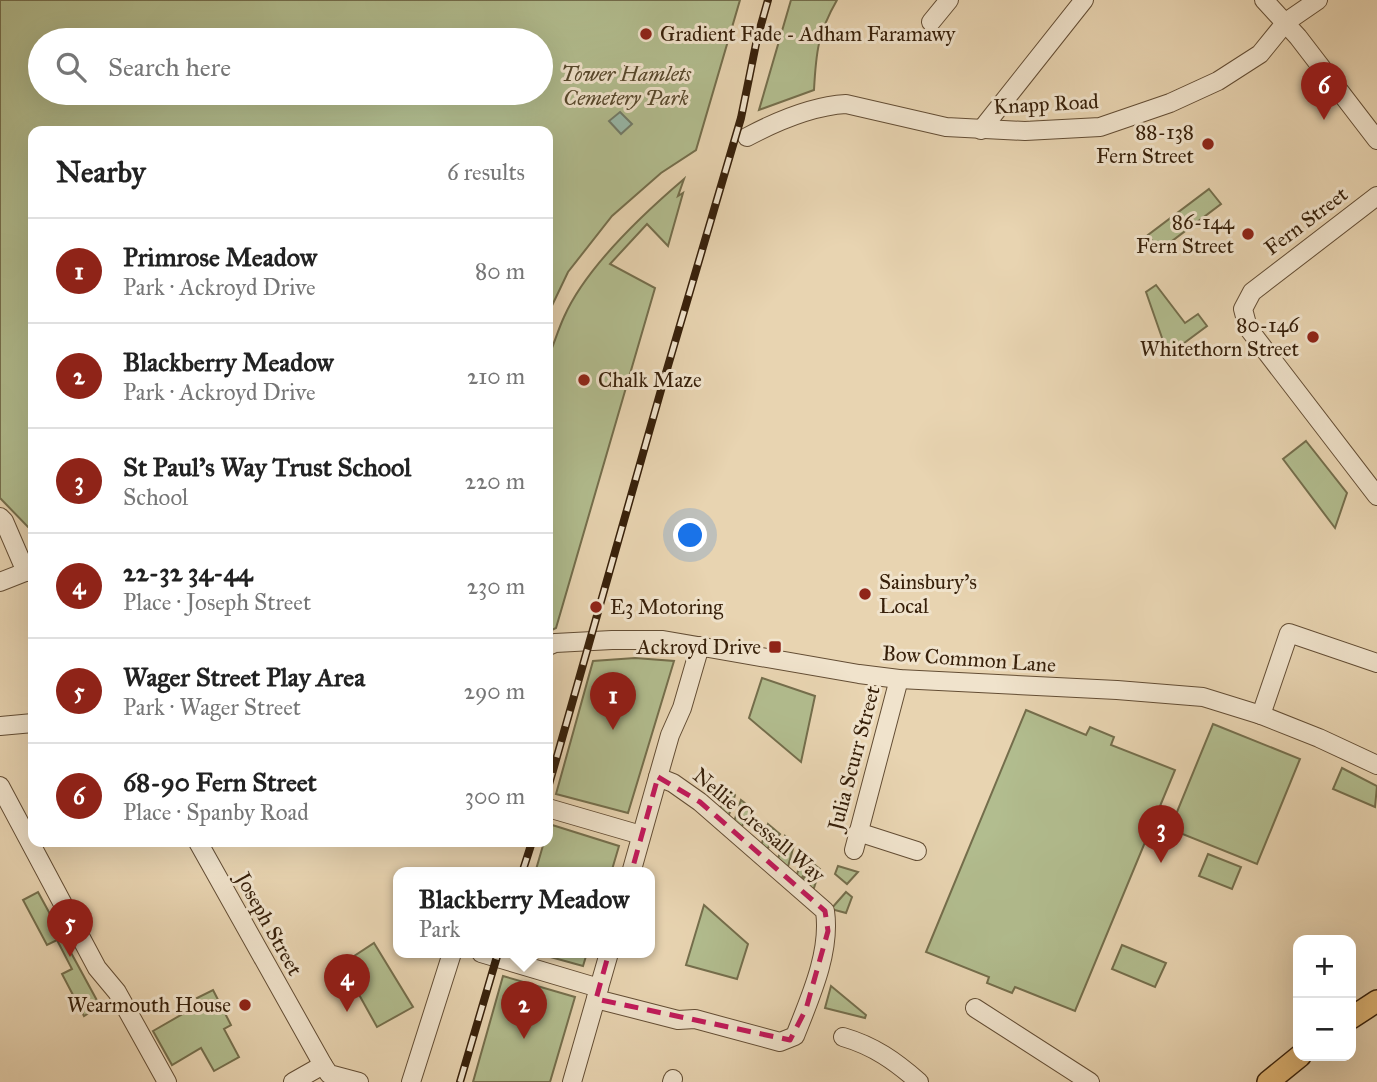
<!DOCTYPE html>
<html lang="en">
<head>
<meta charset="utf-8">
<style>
  :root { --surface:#fff; --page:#f6f6f6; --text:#222; --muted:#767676; --line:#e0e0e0; --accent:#8f2418 }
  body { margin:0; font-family:"IM FELL Great Primer",serif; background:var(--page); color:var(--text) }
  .controls { position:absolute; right:21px; bottom:21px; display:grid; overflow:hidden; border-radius:14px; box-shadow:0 7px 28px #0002 }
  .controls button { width:63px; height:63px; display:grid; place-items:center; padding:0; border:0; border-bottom:2px solid var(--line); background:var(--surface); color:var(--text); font:35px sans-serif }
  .you { position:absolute; left:691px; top:536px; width:24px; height:24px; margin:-18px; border:5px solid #fff; border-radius:50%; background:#1a73e8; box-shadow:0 0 0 10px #1a73e833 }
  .badge { display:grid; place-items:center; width:46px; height:46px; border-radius:50%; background:var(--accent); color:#fff; font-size:23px; font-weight:700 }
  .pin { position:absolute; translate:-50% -58px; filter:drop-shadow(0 2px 4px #0008) }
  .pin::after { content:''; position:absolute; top:37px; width:24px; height:21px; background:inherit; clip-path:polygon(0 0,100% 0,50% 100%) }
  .popup { position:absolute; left:393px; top:867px; width:262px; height:91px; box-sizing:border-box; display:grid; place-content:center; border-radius:14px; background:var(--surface); filter:drop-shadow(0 2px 5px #0005); font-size:23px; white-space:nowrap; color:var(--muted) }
  .popup b { font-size:26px; color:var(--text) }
  .popup::after { content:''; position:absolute; left:50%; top:100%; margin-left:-14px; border:14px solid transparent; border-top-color:var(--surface) }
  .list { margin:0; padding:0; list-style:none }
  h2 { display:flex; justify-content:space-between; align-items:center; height:91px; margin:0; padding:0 28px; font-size:30px }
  h2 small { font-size:23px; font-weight:400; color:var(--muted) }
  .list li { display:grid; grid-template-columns:46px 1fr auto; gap:21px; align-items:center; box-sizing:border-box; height:105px; padding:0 28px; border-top:2px solid var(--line) }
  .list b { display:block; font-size:26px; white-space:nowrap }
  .list p { margin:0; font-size:23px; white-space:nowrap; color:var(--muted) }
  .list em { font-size:23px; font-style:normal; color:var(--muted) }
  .icon { flex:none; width:38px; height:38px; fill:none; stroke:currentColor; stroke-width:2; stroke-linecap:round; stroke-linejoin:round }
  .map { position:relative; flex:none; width:1377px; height:1082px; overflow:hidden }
  .search { position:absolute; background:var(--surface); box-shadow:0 7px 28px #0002; left:28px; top:28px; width:525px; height:77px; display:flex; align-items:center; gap:18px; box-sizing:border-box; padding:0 24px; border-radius:38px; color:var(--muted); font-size:26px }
  .panel { position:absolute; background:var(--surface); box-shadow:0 7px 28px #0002; left:28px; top:126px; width:525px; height:721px; border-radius:14px }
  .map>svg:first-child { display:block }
</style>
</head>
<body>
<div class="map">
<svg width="1377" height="1082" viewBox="0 0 1377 1082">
  <rect width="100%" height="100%" fill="#e8d4b1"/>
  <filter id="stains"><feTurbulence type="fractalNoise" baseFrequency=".00286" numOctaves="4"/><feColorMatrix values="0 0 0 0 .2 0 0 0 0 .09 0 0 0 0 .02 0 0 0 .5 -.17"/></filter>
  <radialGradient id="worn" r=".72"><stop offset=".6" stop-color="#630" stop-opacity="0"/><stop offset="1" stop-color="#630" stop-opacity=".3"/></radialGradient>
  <g fill="#b2bd8f" stroke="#746e4c" stroke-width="2" fill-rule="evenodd">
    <path d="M0 0H740L696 150 661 173 612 216 568 272 548 314V131H33V526L28 527 0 498ZM40 40H541V93H40Z"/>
    <path d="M791 0H837C818 33 816 52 814 90L759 110Z"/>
    <path d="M684 179 678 196 683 193 668 246 647 224 610 264 655 288 556 628 548 632V358C554 344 558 330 564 317 586 267 643 214 684 179Z"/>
    <polygon points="1209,189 1221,204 1160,250 1148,235"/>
    <polygon points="1156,285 1185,323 1198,314 1207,326 1168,355 1146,292"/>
    <polygon points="1306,441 1347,493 1335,528 1283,459"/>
    <polygon points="635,658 674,661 628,813 556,794 593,661"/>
    <polygon points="762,678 815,696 801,762 749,718"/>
    <polygon points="1026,710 1086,735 1090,727 1114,737 1111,745 1175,770 1075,1011 1015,987 1012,993 987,983 989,977 926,952"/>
    <polygon points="1213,724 1300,759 1257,864 1170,829"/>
    <polygon points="1342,768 1377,786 1375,807 1333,789"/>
    <polygon points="727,787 735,795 728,818 720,810"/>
    <polygon points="741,800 755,811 740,828 734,822"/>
    <polygon points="549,824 619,846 611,873 535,873 544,842 548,842"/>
    <polygon points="768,824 780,834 766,850 761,846"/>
    <polygon points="785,836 794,845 787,870 777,862"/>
    <polygon points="803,853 815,862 799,881 796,878"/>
    <polygon points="1208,854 1241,867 1232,889 1199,876"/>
    <polygon points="815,865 820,869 813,891 801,881"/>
    <polygon points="838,866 858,872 847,884 835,874"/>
    <polygon points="38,892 100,1006 84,1016 62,974 72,969 57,940 47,945 23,900"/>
    <polygon points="846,892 852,897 846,913 831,909"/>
    <polygon points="704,905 748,944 737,979 686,965"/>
    <polygon points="374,943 413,1007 377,1027 342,964"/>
    <polygon points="1122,945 1166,963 1155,987 1112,969"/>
    <polygon points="536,953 587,953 583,966"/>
    <polygon points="503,976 575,997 550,1082 473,1082"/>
    <polygon points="831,986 866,1015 865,1018 825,1008"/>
    <polygon points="213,990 231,1025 224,1029 239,1057 214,1071 201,1048 172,1065 153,1031 200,1004 197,998"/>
  </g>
  <polygon fill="#97b8a9" stroke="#717b69" stroke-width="2" points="620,112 632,124 621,134 609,121"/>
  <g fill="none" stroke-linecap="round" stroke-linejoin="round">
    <g stroke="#634d34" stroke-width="20">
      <g id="minor">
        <polyline points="1264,0 1298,37 1377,140"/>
        <polyline points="931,22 949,0"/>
        <polyline points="981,130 1084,0"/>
        <path d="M747 137C777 121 811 106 846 104L946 127 1025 131 1100 127 1170 103 1218 81 1260 54 1286 22 1318 0"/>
        <polyline points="1377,196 1252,292 1243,309 1248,328 1377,496"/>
        <polyline points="0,517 4,521 26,572"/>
        <polyline points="0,582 33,569"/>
        <polyline points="548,646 555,643 612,640 663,640 859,674 899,679 1117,690 1203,697 1261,715 1319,738 1377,765"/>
        <polyline points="1261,715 1289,633 1377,663"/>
        <polyline points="0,726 33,723"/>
        <polyline points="0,786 97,968 117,992 167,1082"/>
        <polyline points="548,808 641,835"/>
        <polyline points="858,832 917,851"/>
        <polyline points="198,842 323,1065 329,1074 359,1082"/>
        <polyline points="854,850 899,679"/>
        <polyline points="631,873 658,777 670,735 682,708 700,646"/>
        <polyline points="481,953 599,988"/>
        <path d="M596 999 678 1020 695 1019 780 1042 795 1036C810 998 831 952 825 911L700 802 673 783 658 777"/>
        <polyline points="975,1008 1090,1082"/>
        <path d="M843 1037C874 1046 895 1061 919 1082"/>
        <polyline points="293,1082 323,1065"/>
        <polyline points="411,1082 452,953"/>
        <polyline points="572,1082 609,953"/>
        <polyline points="672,1082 673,1079"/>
      </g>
    </g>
    <g stroke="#37200a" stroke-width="24">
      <g id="major">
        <polyline points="1351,1018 1377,1001"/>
        <polyline points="1268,1082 1300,1056"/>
      </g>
    </g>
    <use href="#minor" stroke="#f0e3cc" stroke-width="18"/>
    <use href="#major" stroke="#e4ba78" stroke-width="21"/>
    <g stroke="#37200a" stroke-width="8">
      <g id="rail">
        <polyline points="548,788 665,376 741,118 757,39 768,0"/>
        <polyline points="522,873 532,842"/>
        <polyline points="460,1082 498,953"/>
      </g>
    </g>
    <use href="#rail" stroke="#f0e3cc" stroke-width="5" stroke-dasharray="16" stroke-linecap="butt"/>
  </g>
  <path fill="none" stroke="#c2185b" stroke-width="5" stroke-dasharray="14 9" stroke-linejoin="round" d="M658 777 700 802 825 911 828 931 806 1009 790 1040 596 999Z"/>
  <g fill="#8f2418" stroke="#f0e3cc" stroke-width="2.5">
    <circle cx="646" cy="34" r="7"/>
    <circle cx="1208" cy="144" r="7"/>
    <circle cx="1248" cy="234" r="7"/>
    <circle cx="1313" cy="337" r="7"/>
    <circle cx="584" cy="380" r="7"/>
    <circle cx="865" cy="594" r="7"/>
    <circle cx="596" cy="607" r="7"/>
    <rect x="768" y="640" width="14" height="14" rx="3.5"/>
    <circle cx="245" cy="1005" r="7"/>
  </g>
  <g text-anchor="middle" stroke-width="6" stroke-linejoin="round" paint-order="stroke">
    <g font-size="21" fill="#37200a" stroke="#f0e3cc" text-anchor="end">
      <text x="660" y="41" text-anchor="start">Gradient Fade - Adham Faramawy</text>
      <text x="1194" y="139">88-138<tspan x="1194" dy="24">Fern Street</tspan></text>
      <text x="1234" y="229">86-144<tspan x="1234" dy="24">Fern Street</tspan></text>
      <text x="1299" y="332">80-146<tspan x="1299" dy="24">Whitethorn Street</tspan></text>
      <text x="598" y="387" text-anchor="start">Chalk Maze</text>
      <text x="879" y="589" text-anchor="start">Sainsbury's<tspan x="879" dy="24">Local</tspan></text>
      <text x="610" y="614" text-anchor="start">E3 Motoring</text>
      <text x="761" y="654">Ackroyd Drive</text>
      <text x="231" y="1012">Wearmouth House</text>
    </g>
    <g font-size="21" font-style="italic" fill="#56472b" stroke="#f0e3cc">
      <text x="626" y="81">Tower Hamlets<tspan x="626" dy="24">Cemetery Park</tspan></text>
    </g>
    <g font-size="21" fill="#37200a" stroke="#f0e3cc">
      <text transform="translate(1046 104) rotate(-3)" y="7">Knapp Road</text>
      <text transform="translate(1306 221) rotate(-37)" y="7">Fern Street</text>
      <text transform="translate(969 659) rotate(4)" y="7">Bow Common Lane</text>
      <text transform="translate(854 758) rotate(-75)" y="7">Julia Scurr Street</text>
      <text transform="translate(759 825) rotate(40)" y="7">Nellie Cressall Way</text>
      <text transform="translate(269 924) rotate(61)" y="7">Joseph Street</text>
    </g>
  </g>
  <rect width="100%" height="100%" filter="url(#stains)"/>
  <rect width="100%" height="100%" fill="url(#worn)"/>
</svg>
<div class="controls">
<button>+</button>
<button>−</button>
</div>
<div class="you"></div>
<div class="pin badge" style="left:613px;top:730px">1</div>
<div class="pin badge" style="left:524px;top:1039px">2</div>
<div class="popup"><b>Blackberry Meadow</b>Park</div>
<div class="pin badge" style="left:1161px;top:863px">3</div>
<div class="pin badge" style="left:347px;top:1012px">4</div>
<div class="pin badge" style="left:70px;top:957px">5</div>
<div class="pin badge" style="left:1324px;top:120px">6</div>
<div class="search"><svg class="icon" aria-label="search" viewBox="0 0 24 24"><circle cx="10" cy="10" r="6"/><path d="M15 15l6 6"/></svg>Search here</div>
<section class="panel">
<h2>Nearby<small>6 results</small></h2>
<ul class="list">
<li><span class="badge">1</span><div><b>Primrose Meadow</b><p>Park · Ackroyd Drive</p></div><em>80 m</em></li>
<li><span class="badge">2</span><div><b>Blackberry Meadow</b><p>Park · Ackroyd Drive</p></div><em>210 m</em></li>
<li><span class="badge">3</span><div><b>St Paul's Way Trust School</b><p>School</p></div><em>220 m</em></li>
<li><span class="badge">4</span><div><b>22-32 34-44</b><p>Place · Joseph Street</p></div><em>230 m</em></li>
<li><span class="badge">5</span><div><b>Wager Street Play Area</b><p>Park · Wager Street</p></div><em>290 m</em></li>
<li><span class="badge">6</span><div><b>68-90 Fern Street</b><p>Place · Spanby Road</p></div><em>300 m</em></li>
</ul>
</section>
</div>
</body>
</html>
